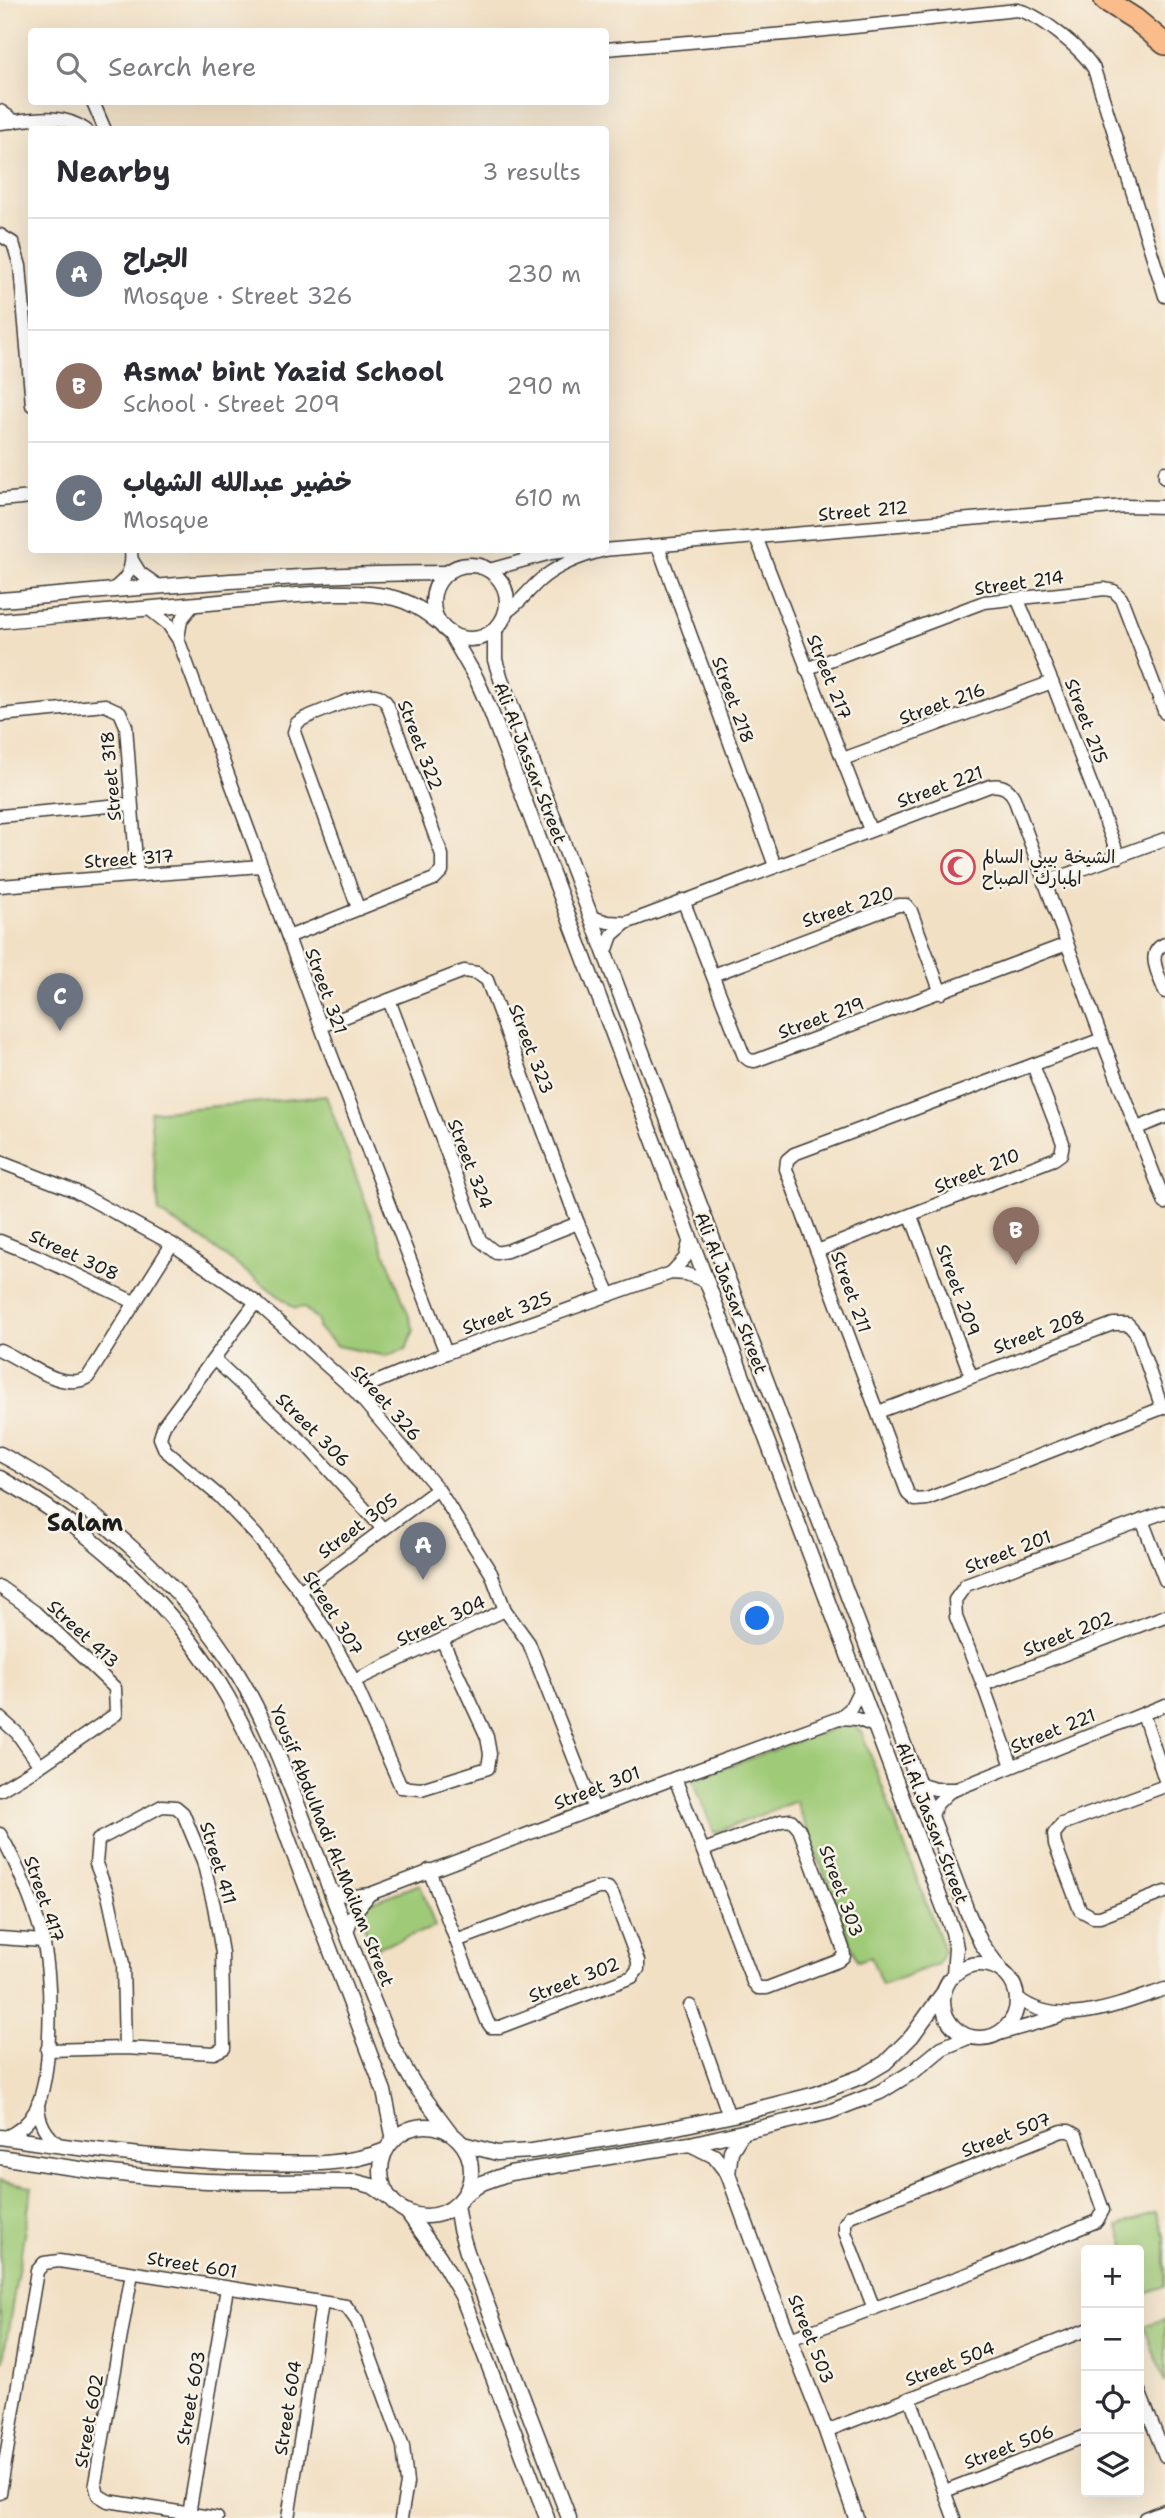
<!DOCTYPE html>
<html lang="en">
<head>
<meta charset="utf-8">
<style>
  :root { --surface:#fff; --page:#f7f7f7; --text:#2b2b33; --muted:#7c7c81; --line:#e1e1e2; --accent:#2563eb }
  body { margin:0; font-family:"Shantell Sans","Playpen Sans Arabic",sans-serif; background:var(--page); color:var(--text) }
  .controls { position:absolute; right:21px; bottom:21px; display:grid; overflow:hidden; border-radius:7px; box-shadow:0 7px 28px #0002 }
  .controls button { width:63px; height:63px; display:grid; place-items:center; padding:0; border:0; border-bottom:2px solid var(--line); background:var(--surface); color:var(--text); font:35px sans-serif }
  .you { position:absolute; left:758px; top:1619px; width:24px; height:24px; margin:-18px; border:5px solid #fff; border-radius:50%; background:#1a73e8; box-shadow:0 0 0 10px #1a73e833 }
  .badge { display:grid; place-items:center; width:46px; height:46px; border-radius:50%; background:var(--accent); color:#fff; font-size:23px; font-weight:700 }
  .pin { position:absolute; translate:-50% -58px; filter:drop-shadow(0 2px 4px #0008) }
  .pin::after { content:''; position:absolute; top:37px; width:24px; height:21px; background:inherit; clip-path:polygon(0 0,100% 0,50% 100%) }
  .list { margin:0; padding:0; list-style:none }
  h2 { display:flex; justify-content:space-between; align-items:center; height:91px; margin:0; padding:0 28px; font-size:30px }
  h2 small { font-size:23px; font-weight:400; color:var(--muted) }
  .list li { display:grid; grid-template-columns:46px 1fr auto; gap:21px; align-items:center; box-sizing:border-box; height:112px; padding:0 28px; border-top:2px solid var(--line) }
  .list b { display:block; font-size:26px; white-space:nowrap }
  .list p { margin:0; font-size:23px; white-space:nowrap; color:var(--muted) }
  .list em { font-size:23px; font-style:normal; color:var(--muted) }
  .icon { flex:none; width:38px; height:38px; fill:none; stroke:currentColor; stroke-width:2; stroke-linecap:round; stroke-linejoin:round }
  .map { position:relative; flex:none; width:1165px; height:2518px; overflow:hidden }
  .search { position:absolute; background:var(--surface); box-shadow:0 7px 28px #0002; left:28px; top:28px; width:581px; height:77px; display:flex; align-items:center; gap:18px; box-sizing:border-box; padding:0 24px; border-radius:7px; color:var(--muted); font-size:26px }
  .panel { position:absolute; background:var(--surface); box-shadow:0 7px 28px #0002; left:28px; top:126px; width:581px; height:427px; border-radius:7px }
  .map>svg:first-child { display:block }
</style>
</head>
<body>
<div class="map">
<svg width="1165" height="2518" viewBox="0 0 1165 2518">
  <rect width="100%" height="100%" fill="#f7f3e8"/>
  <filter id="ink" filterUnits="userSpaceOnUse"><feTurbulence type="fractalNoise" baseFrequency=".0143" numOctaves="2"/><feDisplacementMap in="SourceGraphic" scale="14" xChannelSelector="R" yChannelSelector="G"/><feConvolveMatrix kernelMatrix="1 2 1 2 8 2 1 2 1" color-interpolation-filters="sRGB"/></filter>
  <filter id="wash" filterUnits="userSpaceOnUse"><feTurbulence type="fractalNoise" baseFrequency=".00686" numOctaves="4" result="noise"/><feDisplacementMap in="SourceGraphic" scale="28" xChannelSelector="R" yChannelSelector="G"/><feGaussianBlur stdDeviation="1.57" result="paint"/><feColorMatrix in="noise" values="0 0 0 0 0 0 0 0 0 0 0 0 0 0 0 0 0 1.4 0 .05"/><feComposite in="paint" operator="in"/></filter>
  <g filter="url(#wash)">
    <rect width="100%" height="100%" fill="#f2e0c5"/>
    <g fill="#9fca77" stroke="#5e734a" stroke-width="2">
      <polygon points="326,1096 414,1330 406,1349 386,1356 338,1346 318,1328 318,1320 303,1307 295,1308 202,1239 159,1213 150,1112"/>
      <polygon points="845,1724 854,1726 862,1733 944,1951 938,1964 882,1985 871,1957 858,1961 796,1801 714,1833 693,1779"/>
      <polygon points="420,1884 435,1927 373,1949 361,1917 368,1903"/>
      <polygon points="0,2181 32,2187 3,2360 0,2359"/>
      <polygon points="1156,2212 1165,2238 1165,2286 1143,2294 1139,2282 1139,2250 1127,2250 1118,2226"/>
      <polygon points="1165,2319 1165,2383 1144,2326"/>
    </g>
  </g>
  <g filter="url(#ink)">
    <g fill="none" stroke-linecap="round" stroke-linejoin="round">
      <g stroke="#3c3935" stroke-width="15">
        <g id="minor">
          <path d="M606 49 797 33 1017 10C1038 13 1083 50 1094 69L1165 296"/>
          <polyline points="93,102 105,130"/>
          <path d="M0 123C30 120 60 111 86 130"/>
          <polyline points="0,235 13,243 20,266 32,405"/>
          <polyline points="1165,478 1165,472"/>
          <polyline points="0,500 32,497"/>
          <polyline points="756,537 870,830"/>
          <polyline points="658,546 775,866"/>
          <polyline points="603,550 1125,506 1165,507"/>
          <polyline points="132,560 140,573 157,585"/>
          <polyline points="489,570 551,553 574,550"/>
          <path d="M113 589C128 579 133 567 131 550"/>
          <polyline points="1018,600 1052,682 1119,857"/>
          <polyline points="148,608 168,624 178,639 331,1054 446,1353"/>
          <path d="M506 612C519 604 527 592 539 581 557 565 581 556 605 550"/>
          <polyline points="178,638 181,620 193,605"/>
          <polyline points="806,669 984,602 1105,589 1114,591 1121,598 1165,713"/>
          <polyline points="0,715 105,705 120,712 126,726 137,875"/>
          <polyline points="843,759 1052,682"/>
          <polyline points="0,816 131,804"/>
          <polyline points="1044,883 1165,839"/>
          <polyline points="0,886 261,866"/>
          <polyline points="683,900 744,1056 749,1060 755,1061 1067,944"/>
          <polyline points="591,917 608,922 626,923"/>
          <path d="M288 937 434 879 442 871V855L388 706C385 700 382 696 375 695 364 692 318 713 305 718L297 723 294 732 358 908"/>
          <path d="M1165 944C1144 952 1160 977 1165 992"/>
          <path d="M605 955 612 935 626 923 990 786C1001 784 1009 788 1014 798L1102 1039 1165 1203"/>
          <polyline points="713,975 898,905 906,905 911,911 941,993"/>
          <polyline points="389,1000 480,1240 496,1253 507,1251 578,1223"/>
          <polyline points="321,1026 464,971 477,973 487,980 578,1223 610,1295"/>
          <polyline points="1102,1039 794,1154 787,1160 786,1169 908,1494 915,1500 927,1499 1165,1407"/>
          <polyline points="1137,1128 1165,1117"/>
          <polyline points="0,1162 75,1191 172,1244 256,1302 355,1391 438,1489 491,1573 505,1610 529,1643 594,1809"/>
          <polyline points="911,1216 971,1376"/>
          <polyline points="0,1241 37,1256 134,1302"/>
          <polyline points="817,1251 1054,1159 1061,1154 1063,1143 1033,1065"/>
          <polyline points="671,1273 685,1258 690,1239"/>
          <polyline points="256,1302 164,1425 160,1438 165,1450 220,1497 256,1535 300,1591 333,1641 354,1681 401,1787 421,1789 488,1768 490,1754 487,1737 442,1640"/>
          <path d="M0 1350C25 1361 63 1393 88 1377L172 1244"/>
          <polyline points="214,1359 308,1447 383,1529"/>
          <polyline points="355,1391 446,1353 671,1273 686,1274 706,1281"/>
          <polyline points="878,1412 1113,1324 1128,1324 1136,1333 1162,1408"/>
          <polyline points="1142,1520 1165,1580"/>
          <polyline points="0,1587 35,1612 115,1688 116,1714 40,1766 0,1790"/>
          <polyline points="300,1591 438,1489"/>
          <polyline points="354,1681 505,1610"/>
          <polyline points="983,1685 1165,1616"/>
          <polyline points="1143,1714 1165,1780"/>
          <polyline points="0,1718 17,1733 40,1766"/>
          <polyline points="839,1718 850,1709 860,1689"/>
          <polyline points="1012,1766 983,1685 956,1617 955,1600 966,1585 1165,1512"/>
          <polyline points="675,1778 753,1982 758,1988 767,1988 838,1961 844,1956 843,1948 799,1829 791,1820 781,1821 704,1850"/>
          <polyline points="918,1784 935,1789 955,1789"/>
          <polyline points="1165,1786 1062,1824 1054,1834 1055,1844 1080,1910 1093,1917 1100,1917 1165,1892"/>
          <polyline points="931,1818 936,1805 949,1792 1165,1705"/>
          <path d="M0 1834C16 1861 38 1914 44 1945 52 1984 53 2075 35 2111 28 2124 16 2133 3 2138"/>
          <polyline points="429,1870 487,2021 491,2027 500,2027 632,1977 638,1969 638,1961 613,1895 608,1888 598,1888 456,1941"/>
          <polyline points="332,1893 355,1896 370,1894 675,1778 839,1718 857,1719 874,1726"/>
          <polyline points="347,1932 353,1915 369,1895"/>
          <polyline points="0,1938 43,1941"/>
          <path d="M1018 1998C1059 2031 1121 2004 1165 1989"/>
          <polyline points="690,2006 729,2116"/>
          <polyline points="999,2034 1058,2017"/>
          <polyline points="47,2050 125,2048 214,2053 224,2048 222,1953 214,1906 203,1861 183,1813 176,1807 162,1806 98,1840 96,1864 108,1895 123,1964 125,2048"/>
          <path d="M38 2103C38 2122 46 2136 61 2146"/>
          <polyline points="132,2273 95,2483 98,2495 108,2501 217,2518"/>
          <polyline points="790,2339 973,2272 1097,2221 1103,2210 1076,2135 1069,2131 1062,2131 850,2216 845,2223 845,2232 874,2309"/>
          <polyline points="1139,2391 1165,2456"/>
          <polyline points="910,2398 954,2518"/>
          <polyline points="826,2431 1086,2330"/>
          <polyline points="945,2491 1086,2436"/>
          <polyline points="0,2493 37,2271 44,2263 59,2261 346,2306 357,2321 403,2446 407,2483 401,2518"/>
          <polyline points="189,2514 227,2288"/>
          <polyline points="288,2518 322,2303"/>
          <polyline points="1145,2518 1165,2510"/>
        </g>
      </g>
      <g stroke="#3c3935" stroke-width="17">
        <g id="tertiary">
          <polyline points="0,112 13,121"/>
          <circle cx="470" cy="602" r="37"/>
          <path d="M0 600C149 587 297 573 446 573"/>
          <path d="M0 621C80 614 160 608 239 600 282 597 354 587 394 598 411 602 426 612 440 624"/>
          <polyline points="495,629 495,660 501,679 967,1911 981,1943 1000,1969"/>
          <polyline points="450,633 476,678 491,712 953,1932 956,1948 954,1974"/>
          <path d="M0 1454C88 1500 184 1585 236 1671 264 1716 283 1767 302 1816 332 1893 360 1972 393 2048L414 2084 450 2132"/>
          <path d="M0 1478C91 1529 175 1605 227 1696 256 1747 275 1803 295 1857 325 1935 354 2013 384 2091L394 2140"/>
          <circle cx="980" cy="2001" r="37"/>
          <circle cx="426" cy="2171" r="45"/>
          <path d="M0 2137C86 2150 173 2161 260 2163 304 2164 345 2166 386 2150"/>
          <polyline points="463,2144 497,2153 532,2151 663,2130 729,2116 816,2094 863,2076 885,2063 912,2036 943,1993"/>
          <polyline points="690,2144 714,2156 728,2174 763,2271 826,2431 856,2518"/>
          <path d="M0 2157C69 2168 137 2178 207 2181 257 2183 307 2181 357 2182L372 2186 390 2198"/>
          <polyline points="728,2174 731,2151 742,2133"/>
          <polyline points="465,2194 482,2183 510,2173 690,2144 829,2112 880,2092 914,2071 942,2048 968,2037"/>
          <polyline points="456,2205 460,2229 467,2252 569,2518"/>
          <polyline points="407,2212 439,2256 462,2296 547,2518"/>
        </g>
      </g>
      <g stroke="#3c3935" stroke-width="24">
        <polyline id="motorway" points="1105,0 1135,19 1165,44"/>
      </g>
      <use href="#minor" stroke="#fff" stroke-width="12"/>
      <use href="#tertiary" stroke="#fff" stroke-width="14"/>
      <use href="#motorway" stroke="#f9bc8a" stroke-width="21"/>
    </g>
  </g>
  <defs>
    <g id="mosque-ring" transform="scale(1.75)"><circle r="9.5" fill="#f7f3e8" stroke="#d1495b" stroke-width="1.5"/><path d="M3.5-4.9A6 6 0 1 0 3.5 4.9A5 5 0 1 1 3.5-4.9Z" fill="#d1495b"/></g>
  </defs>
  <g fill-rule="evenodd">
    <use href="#mosque-ring" x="958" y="867"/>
  </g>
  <g text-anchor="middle" stroke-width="5" stroke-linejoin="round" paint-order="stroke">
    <g font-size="18" fill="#1c1c1c" stroke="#f7f3e8">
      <text transform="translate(863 511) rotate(-5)" y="6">Street 212</text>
      <text transform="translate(1019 583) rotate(-8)" y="6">Street 214</text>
      <text transform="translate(829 677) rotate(68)" y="6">Street 217</text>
      <text transform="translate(733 700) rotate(70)" y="6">Street 218</text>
      <text transform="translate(942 704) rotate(-20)" y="6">Street 216</text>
      <text transform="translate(1086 721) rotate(69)" y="6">Street 215</text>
      <text transform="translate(420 745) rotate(69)" y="6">Street 322</text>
      <text transform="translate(530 763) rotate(69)" y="6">Ali Al Jassar Street</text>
      <text transform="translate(111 776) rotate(-95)" y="6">Street 318</text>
      <text transform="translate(940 787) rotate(-20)" y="6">Street 221</text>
      <text transform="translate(129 859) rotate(-4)" y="6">Street 317</text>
      <text transform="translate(848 907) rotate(-18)" y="6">Street 220</text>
      <text transform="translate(326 991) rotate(70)" y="6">Street 321</text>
      <text transform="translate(821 1018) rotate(-20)" y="6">Street 219</text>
      <text transform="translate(531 1049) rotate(69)" y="6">Street 323</text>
      <text transform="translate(470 1164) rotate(69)" y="6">Street 324</text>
      <text transform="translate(977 1171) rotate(-22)" y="6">Street 210</text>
      <text transform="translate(74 1255) rotate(25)" y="6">Street 308</text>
      <text transform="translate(958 1290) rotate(70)" y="6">Street 209</text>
      <text transform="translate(851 1292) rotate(70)" y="6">Street 211</text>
      <text transform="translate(731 1293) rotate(69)" y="6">Ali Al Jassar Street</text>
      <text transform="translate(507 1313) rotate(-20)" y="6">Street 325</text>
      <text transform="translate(1039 1332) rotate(-20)" y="6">Street 208</text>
      <text transform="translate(386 1403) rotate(48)" y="6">Street 326</text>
      <text transform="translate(313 1430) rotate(45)" y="6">Street 306</text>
      <text transform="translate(358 1526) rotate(-37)" y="6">Street 305</text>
      <text transform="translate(1008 1552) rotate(-21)" y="6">Street 201</text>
      <text transform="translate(333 1613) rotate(58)" y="6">Street 307</text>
      <text transform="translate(441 1621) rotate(-25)" y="6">Street 304</text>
      <text transform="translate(83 1634) rotate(43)" y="6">Street 413</text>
      <text transform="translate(1068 1634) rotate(-21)" y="6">Street 202</text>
      <text transform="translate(1053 1731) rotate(-22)" y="6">Street 221</text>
      <text transform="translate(597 1788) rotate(-21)" y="6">Street 301</text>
      <text transform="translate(932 1823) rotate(69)" y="6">Ali Al Jassar Street</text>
      <text transform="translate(332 1846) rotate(68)" y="6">Yousif Abdulhadi Al-Mailam Street</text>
      <text transform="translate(218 1863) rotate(73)" y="6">Street 411</text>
      <text transform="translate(841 1891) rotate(70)" y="6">Street 303</text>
      <text transform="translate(44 1899) rotate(71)" y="6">Street 417</text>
      <text transform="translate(574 1980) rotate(-21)" y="6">Street 302</text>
      <text transform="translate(1006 2135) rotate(-21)" y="6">Street 507</text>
      <text transform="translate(192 2265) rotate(9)" y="6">Street 601</text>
      <text transform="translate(811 2339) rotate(68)" y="6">Street 503</text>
      <text transform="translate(950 2364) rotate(-21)" y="6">Street 504</text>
      <text transform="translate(191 2398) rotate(-80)" y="6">Street 603</text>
      <text transform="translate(288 2408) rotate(-81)" y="6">Street 604</text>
      <text transform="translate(89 2421) rotate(-80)" y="6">Street 602</text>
      <text transform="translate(1009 2447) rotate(-21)" y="6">Street 506</text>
    </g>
    <g font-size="18" fill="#1c1c1c" stroke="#f7f3e8" text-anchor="start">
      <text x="982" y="863">الشيخة بيبي السالم<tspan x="982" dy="21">المبارك الصباح</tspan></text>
    </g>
    <g font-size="24" font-weight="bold" fill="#1c1c1c" stroke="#f7f3e8">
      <text x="85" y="1531">Salam</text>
    </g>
  </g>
</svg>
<div class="controls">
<button>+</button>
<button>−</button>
<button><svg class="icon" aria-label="locate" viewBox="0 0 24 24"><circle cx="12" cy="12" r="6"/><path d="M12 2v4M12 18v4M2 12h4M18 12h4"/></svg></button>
<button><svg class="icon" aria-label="layers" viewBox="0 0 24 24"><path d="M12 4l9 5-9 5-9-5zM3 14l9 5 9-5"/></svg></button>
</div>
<div class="you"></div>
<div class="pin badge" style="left:423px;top:1580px;background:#6b7280">A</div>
<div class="pin badge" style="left:1016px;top:1265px;background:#8d6e63">B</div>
<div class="pin badge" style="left:60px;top:1031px;background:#6b7280">C</div>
<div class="search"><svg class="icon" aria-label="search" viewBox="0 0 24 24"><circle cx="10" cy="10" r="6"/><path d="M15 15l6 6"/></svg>Search here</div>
<section class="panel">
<h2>Nearby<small>3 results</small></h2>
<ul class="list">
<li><span class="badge" style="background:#6b7280">A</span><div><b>الجراح</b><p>Mosque · Street 326</p></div><em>230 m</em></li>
<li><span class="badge" style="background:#8d6e63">B</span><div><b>Asma' bint Yazid School</b><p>School · Street 209</p></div><em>290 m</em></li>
<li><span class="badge" style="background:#6b7280">C</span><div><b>خضير عبدالله الشهاب</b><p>Mosque</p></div><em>610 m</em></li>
</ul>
</section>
</div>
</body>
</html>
